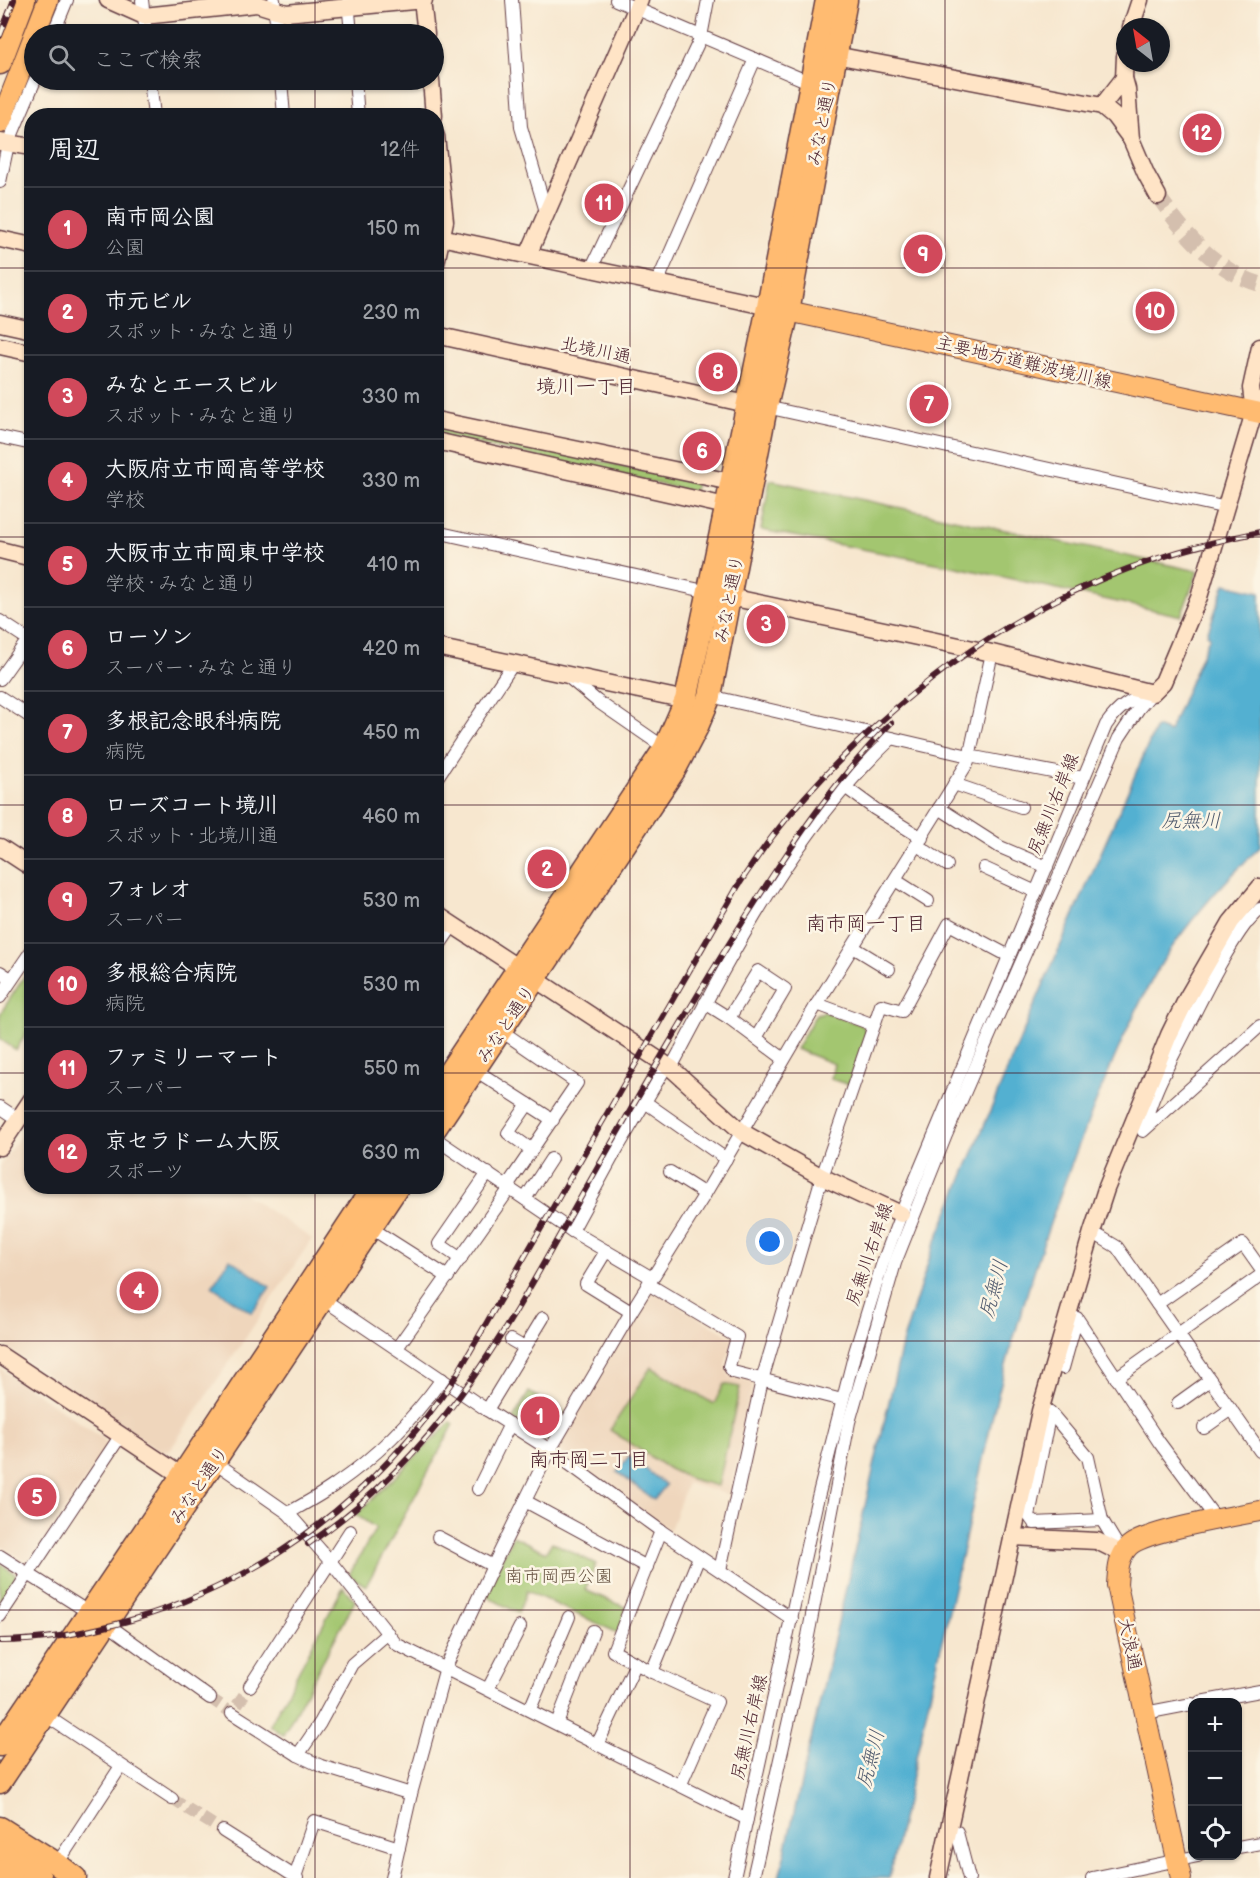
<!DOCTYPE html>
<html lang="ja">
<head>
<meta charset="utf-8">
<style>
  :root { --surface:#171b24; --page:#242831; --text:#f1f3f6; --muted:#9ea1a6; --line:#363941; --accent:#d1495b }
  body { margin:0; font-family:"Balsamiq Sans","Klee One",sans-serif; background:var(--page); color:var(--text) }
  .controls { position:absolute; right:18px; bottom:18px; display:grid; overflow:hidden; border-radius:12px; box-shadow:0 2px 4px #0004 }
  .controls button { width:54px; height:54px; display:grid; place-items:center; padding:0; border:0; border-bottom:2px solid var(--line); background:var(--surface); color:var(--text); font:30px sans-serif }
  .compass { position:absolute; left:1116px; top:18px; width:54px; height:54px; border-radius:50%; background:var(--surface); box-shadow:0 2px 4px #0004; rotate:329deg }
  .you { position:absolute; left:770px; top:1242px; width:21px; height:21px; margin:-15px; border:4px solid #fff; border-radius:50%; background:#1a73e8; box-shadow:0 0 0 9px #1a73e833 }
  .badge { display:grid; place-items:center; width:39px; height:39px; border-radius:50%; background:var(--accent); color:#fff; font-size:20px; font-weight:700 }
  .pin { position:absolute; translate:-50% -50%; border:3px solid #fff; box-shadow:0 2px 6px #0006 }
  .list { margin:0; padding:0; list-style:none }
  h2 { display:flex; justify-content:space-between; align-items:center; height:78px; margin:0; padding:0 24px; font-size:26px }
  h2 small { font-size:20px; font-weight:400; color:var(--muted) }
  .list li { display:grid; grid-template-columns:39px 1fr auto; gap:18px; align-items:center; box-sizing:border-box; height:84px; padding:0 24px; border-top:2px solid var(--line) }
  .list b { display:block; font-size:22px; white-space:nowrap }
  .list p { margin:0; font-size:20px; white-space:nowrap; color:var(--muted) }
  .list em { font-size:20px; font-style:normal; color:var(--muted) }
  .icon { flex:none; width:33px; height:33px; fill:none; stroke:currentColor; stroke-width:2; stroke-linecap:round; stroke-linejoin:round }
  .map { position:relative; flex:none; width:1260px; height:1878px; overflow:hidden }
  .search { position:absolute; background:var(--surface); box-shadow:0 2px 4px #0004; left:24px; top:24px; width:420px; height:66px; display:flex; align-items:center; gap:15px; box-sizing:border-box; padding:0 21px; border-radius:33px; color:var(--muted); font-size:22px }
  .panel { position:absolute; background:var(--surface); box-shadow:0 2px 4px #0004; left:24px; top:108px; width:420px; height:1086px; border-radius:24px }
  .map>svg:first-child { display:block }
</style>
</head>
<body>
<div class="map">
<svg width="1260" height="1878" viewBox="0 0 1260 1878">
  <rect width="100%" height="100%" fill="#fcf5e5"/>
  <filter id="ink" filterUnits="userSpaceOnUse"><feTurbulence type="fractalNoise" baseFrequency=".0167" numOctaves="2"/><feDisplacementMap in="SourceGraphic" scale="12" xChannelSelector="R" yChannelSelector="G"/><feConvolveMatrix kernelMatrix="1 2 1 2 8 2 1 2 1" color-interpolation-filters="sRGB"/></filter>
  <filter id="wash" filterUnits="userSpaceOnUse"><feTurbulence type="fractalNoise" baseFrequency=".008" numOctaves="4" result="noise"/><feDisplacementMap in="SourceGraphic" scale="24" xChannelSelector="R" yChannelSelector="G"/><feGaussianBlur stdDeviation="1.35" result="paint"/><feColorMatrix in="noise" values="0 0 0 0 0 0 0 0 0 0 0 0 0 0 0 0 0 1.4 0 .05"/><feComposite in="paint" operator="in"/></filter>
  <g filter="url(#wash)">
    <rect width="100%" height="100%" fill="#f7e7cf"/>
    <g fill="#efd6bc">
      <polygon points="31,1119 32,1186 234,1187 312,1239 170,1450 160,1451 0,1343 0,1166"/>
      <polygon points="650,1289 733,1338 725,1365 730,1377 754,1381 730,1495 687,1483 670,1530 559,1450 557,1446"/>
      <polygon points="0,1368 105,1440 106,1449 30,1560 25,1561 0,1545"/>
    </g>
    <g fill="#a3c670" stroke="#76724e" stroke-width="1.5">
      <polygon points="437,425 696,482 694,492 437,435"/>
      <polygon points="770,480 1198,571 1181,616 957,567 761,530"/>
      <polygon points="31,966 31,1026 16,1050 0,1039 0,1014"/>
      <polygon points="825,1012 862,1025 867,1033 849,1085 831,1079 834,1064 796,1049 816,1014"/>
      <polygon points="651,1367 714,1404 724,1384 740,1387 718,1486 691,1479 669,1469 610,1430"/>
      <polygon points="529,1392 566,1413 551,1439 546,1441 513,1419"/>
      <polygon points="451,1422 454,1424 366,1586 349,1575 376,1528 356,1515"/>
      <polygon points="513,1536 546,1552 552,1542 596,1564 585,1590 627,1608 618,1633 527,1591 518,1613 484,1595"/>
      <polygon points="0,1564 15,1573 16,1580 0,1605"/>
      <polygon points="343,1587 355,1601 283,1735 270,1725"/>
    </g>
    <g fill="#53b0d1" stroke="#4e687e" stroke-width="1.5">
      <path d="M1225 584 1260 592V847C1225 881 1189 919 1163 961 1138 1002 1119 1047 1100 1092 1057 1195 1022 1301 994 1410L889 1878H779L903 1341 931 1253 1034 1006 1156 727 1169 732 1210 636 1207 634Z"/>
      <polygon points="230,1259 270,1287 252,1313 212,1286"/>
      <polygon points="629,1456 666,1485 654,1500 617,1472"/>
    </g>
  </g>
  <g filter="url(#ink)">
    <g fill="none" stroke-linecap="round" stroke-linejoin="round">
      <g stroke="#d4bfae" stroke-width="12" stroke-dasharray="12 6" stroke-linecap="butt">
        <polyline points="210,1698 232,1713 250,1686"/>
        <polyline points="172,1799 223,1831"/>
      </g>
      <path stroke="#d4bfae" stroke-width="16" stroke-dasharray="16 8" stroke-linecap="butt" d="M1158 196C1183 232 1215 271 1260 284"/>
      <g stroke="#643d44" stroke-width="14">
        <g id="street">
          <polyline points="142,0 146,34"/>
          <polyline points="274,0 277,34"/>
          <polyline points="512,0 521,127 547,215"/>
          <polyline points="616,0 811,83"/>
          <polyline points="348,1 351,34"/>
          <polyline points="53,34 67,0"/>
          <polyline points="150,80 154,116"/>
          <polyline points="281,80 284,116"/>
          <polyline points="355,80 358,116"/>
          <polyline points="0,182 8,144 35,80"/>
          <polyline points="591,269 701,37 708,0"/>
          <polyline points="657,283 755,59"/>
          <polyline points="766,407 1227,508"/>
          <polyline points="0,437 32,444"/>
          <polyline points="436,532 709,592"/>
          <polyline points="0,621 32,642"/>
          <polyline points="567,676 597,701 665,748"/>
          <polyline points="0,679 32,634"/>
          <polyline points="710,696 969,756 1083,778"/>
          <polyline points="0,697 32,718"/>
          <polyline points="436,779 513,664"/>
          <polyline points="954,784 1021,807"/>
          <polyline points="845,787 875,809 922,838"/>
          <polyline points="939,808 1000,847 1047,867"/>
          <polyline points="917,845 947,865"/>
          <polyline points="984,868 1036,892"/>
          <polyline points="895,880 928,901"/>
          <polyline points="1246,920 1248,922 1260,909"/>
          <path d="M1247 922C1223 954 1205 993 1186 1030 1170 1062 1151 1095 1143 1131L1260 1026"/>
          <polyline points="853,947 889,969"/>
          <polyline points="436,950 453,925"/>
          <polyline points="0,972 11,979"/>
          <polyline points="0,997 32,950"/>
          <polyline points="705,1003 729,1018 784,1059"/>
          <polyline points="817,1004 874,1025"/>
          <polyline points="729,1018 758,971 785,989 756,1038"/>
          <polyline points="500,1030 577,1083 507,1186"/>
          <path d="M671 1068C732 953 796 828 892 738"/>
          <polyline points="475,1070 553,1120"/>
          <polyline points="645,1102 726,1159"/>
          <polyline points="528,1104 508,1133 532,1150"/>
          <polyline points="0,1107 18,1119"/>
          <polyline points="436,1139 572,1231 652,1278"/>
          <polyline points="670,1172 705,1194"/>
          <polyline points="525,1199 551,1159"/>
          <polyline points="371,1228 448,1277"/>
          <polyline points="572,1231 614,1154 667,1065"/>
          <polyline points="1092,1232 1117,1247 1260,1451"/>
          <polyline points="606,1251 586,1284 631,1312"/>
          <polyline points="461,1259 439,1244 488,1173"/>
          <polyline points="648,1284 737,1337 729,1366 733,1372 842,1400"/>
          <polyline points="320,1297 487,1410 550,1450 661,1531 792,1619"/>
          <polyline points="1157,1304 1243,1244 1260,1268"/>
          <polyline points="511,1340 525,1348"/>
          <polyline points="397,1348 510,1188"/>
          <polyline points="1063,1368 1077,1318 1159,1442 1217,1520"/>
          <polyline points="1116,1378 1260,1276"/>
          <polyline points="1178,1403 1210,1380"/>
          <polyline points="487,1410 543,1318"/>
          <polyline points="1046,1412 1050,1412 1088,1457 1102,1520 1122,1553"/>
          <polyline points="1050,1412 1029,1516 1034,1523 1102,1520"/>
          <polyline points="1204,1428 1231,1409"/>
          <polyline points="215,1462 288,1513 330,1561 396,1644 747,1819"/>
          <polyline points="478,1489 510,1424"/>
          <polyline points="525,1501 647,1567"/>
          <path d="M288 1513C304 1504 321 1495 336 1484 377 1456 413 1419 442 1379"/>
          <polyline points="661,1531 613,1651 652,1672 717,1702 681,1784"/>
          <polyline points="438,1537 493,1566"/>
          <polyline points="0,1556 107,1624 210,1698"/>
          <polyline points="720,1570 762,1380 822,1177 881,1005 902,1011 949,924 1009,956"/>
          <polyline points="0,1616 121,1435"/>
          <polyline points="652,1672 699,1557"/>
          <polyline points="250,1686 350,1531"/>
          <polyline points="488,1689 520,1627"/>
          <polyline points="1200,1702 1260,1691"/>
          <polyline points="530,1709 569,1617"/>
          <polyline points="232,1713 298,1755 321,1766 411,1794"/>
          <polyline points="1145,1713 1192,1704"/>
          <polyline points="45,1715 172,1799"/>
          <polyline points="557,1723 593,1631"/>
          <polyline points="598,1743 636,1663"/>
          <polyline points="298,1755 320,1723 352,1664 388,1633"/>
          <polyline points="223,1831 297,1878"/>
          <polyline points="948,1831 957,1832 969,1878"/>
          <polyline points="1238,1847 1260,1843"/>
          <polyline points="57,1864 121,1766"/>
          <polyline points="295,1877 314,1821 399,1848"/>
          <polyline points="392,1878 411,1794 446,1667 493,1566 550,1450 631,1312 705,1194 817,1004 968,762 992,653"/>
          <path d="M734 1878 816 1505 855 1352 882 1265 901 1214 1106 725C1119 706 1129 701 1151 693"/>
          <polyline points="753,1878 808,1636 849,1422 895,1263 946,1135 1119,738 1139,708 1151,694"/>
          <polyline points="1092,1878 1198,1856"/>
        </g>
      </g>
      <g stroke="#643d44" stroke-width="19">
        <g id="secondary">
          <polyline points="108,0 144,16 257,4 286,13 424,0"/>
          <polyline points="422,0 426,34"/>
          <polyline points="1131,27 1140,0"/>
          <polyline points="835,55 1102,106 1114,116 1131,139"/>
          <polyline points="1125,56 1124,78 1127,89 1131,139 1146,174 1158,196"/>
          <polyline points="431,80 434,116"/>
          <polyline points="1102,106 1124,78"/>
          <polyline points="436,136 445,221 436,263"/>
          <polyline points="0,142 32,147"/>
          <polyline points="436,236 779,309"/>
          <polyline points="0,239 32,246"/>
          <polyline points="528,255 640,0"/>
          <polyline points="0,323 32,330"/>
          <polyline points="436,335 747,404"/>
          <polyline points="0,346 32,353"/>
          <polyline points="1254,412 1251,388 1260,347"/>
          <polyline points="436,420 731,482"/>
          <polyline points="436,441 726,506"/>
          <polyline points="0,550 32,558"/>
          <polyline points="730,597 992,653 1152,693 1163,682 1199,597 1254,412 1260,400"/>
          <polyline points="436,647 686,700"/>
          <polyline points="0,847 32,868"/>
          <polyline points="436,914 671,1068 742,1132 822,1177 901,1214"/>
          <polyline points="0,1147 32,1099"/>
          <polyline points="0,1355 182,1476"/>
          <polyline points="1012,1537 1097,1541 1123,1554"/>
          <polyline points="938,1878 1040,1411 1092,1232 1106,1189 1169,1035 1187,998 1231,922 1260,887"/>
        </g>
      </g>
      <g stroke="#643d44" stroke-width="22">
        <g id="primary">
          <polyline points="0,123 48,0"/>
          <polyline points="788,311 1260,413"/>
          <path d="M1181 1878 1117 1585C1118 1571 1118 1557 1129 1546 1145 1531 1234 1516 1260 1511"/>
        </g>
      </g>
      <g stroke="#643d44" stroke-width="25">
        <g id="highway">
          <polyline points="0,63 24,0"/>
          <polyline points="436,1092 665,748 686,700 768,307 827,0"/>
          <polyline points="436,1127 675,769 696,729 710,696 766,407 788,311 846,0"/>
          <polyline points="0,1745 182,1476 374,1186"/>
          <polyline points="0,1782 398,1186"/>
          <polyline points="0,1828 57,1864 75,1878"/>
          <polyline points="0,1851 40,1878"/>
          <polyline points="0,1871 11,1878"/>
        </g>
      </g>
      <use href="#street" stroke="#fff" stroke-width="12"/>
      <use href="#secondary" stroke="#ffe4c6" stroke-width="16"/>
      <use href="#primary" stroke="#ffbb71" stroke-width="20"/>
      <use href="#highway" stroke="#ffbb71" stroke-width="22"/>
      <g stroke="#4a1f2b" stroke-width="6">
        <g id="rail">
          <polyline points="0,36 14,0"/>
          <path d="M308 1544C439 1455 502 1338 577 1204 631 1109 684 1015 742 923 787 852 832 783 891 723"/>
          <path d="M0 1641C44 1641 89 1632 131 1620 267 1580 378 1494 456 1376L738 886C749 869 760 853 772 837 804 795 841 757 880 722 994 620 1111 561 1260 532"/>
        </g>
      </g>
      <use href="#rail" stroke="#fcf5e5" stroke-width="4" stroke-dasharray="11" stroke-linecap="butt"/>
    </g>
  </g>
  <path fill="none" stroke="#4a1f2b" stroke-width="1.5" stroke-opacity="0.55" d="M315 0V34M630 0V1878M945 0V1878M315 80V116M0 268H32M436 268H1260M0 537H32M436 537H1260M0 805H32M436 805H1260M0 1073H32M436 1073H1260M315 1186V1878M0 1341H1260M0 1610H1260"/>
  <g text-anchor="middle" stroke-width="5" stroke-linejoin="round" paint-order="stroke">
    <g font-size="18" fill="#4a1f2b" stroke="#fcf5e5">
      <text transform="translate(822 122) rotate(-79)" y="6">みなと通り</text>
      <text transform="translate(596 350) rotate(12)" y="6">北境川通</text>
      <text transform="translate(1024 362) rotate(13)" y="6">主要地方道難波境川線</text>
      <text transform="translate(729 599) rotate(-79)" y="6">みなと通り</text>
      <text transform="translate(1053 804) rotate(-68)" y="6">尻無川右岸線</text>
      <text transform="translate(506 1024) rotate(-56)" y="6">みなと通り</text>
      <text transform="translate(869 1254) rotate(-71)" y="6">尻無川右岸線</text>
      <text transform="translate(199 1485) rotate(-56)" y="6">みなと通り</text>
      <text transform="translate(1130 1644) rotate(78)" y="6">大浪通</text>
      <text transform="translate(749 1727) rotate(-77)" y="6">尻無川右岸線</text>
    </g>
    <g font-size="18" fill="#655140" stroke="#fcf5e5">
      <text x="559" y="1582">南市岡西公園</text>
    </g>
    <g font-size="20" fill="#4a1f2b" stroke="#fcf5e5">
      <text x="586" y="393">境川一丁目</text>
      <text x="866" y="930">南市岡一丁目</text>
      <text x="589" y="1466">南市岡二丁目</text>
    </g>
    <g font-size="20" font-style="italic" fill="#4e596d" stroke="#fcf5e5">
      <text x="1191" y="827">尻無川</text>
      <text transform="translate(993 1289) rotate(-75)" y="7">尻無川</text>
      <text transform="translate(870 1759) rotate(-76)" y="7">尻無川</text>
    </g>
  </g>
</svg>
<div class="controls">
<button>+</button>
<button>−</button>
<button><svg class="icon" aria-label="locate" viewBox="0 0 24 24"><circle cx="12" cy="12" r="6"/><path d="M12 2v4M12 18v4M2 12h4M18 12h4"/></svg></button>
</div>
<svg class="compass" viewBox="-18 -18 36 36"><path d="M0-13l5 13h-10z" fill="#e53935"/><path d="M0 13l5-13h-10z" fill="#9ea1a6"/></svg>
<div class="you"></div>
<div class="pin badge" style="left:540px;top:1416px">1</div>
<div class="pin badge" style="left:547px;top:869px">2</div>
<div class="pin badge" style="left:766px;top:624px">3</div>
<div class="pin badge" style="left:139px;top:1291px">4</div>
<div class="pin badge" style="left:37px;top:1497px">5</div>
<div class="pin badge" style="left:702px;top:451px">6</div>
<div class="pin badge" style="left:929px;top:404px">7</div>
<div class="pin badge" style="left:718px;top:372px">8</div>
<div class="pin badge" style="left:923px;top:254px">9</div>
<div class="pin badge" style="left:1155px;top:311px">10</div>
<div class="pin badge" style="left:604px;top:203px">11</div>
<div class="pin badge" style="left:1202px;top:133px">12</div>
<div class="search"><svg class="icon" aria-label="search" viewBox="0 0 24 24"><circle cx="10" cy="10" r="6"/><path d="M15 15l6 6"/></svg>ここで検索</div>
<section class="panel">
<h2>周辺<small>12件</small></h2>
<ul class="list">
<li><span class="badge">1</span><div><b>南市岡公園</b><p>公園</p></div><em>150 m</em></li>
<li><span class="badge">2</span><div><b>市元ビル</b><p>スポット · みなと通り</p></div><em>230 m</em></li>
<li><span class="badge">3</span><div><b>みなとエースビル</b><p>スポット · みなと通り</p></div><em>330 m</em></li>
<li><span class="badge">4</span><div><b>大阪府立市岡高等学校</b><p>学校</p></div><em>330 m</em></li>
<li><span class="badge">5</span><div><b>大阪市立市岡東中学校</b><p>学校 · みなと通り</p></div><em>410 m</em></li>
<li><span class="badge">6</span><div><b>ローソン</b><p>スーパー · みなと通り</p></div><em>420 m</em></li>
<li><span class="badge">7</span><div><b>多根記念眼科病院</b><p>病院</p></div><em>450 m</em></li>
<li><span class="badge">8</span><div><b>ローズコート境川</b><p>スポット · 北境川通</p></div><em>460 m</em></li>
<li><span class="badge">9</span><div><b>フォレオ</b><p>スーパー</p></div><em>530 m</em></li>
<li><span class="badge">10</span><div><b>多根総合病院</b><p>病院</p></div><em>530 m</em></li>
<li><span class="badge">11</span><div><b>ファミリーマート</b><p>スーパー</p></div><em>550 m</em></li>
<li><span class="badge">12</span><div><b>京セラドーム大阪</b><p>スポーツ</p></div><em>630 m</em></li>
</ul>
</section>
</div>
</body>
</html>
